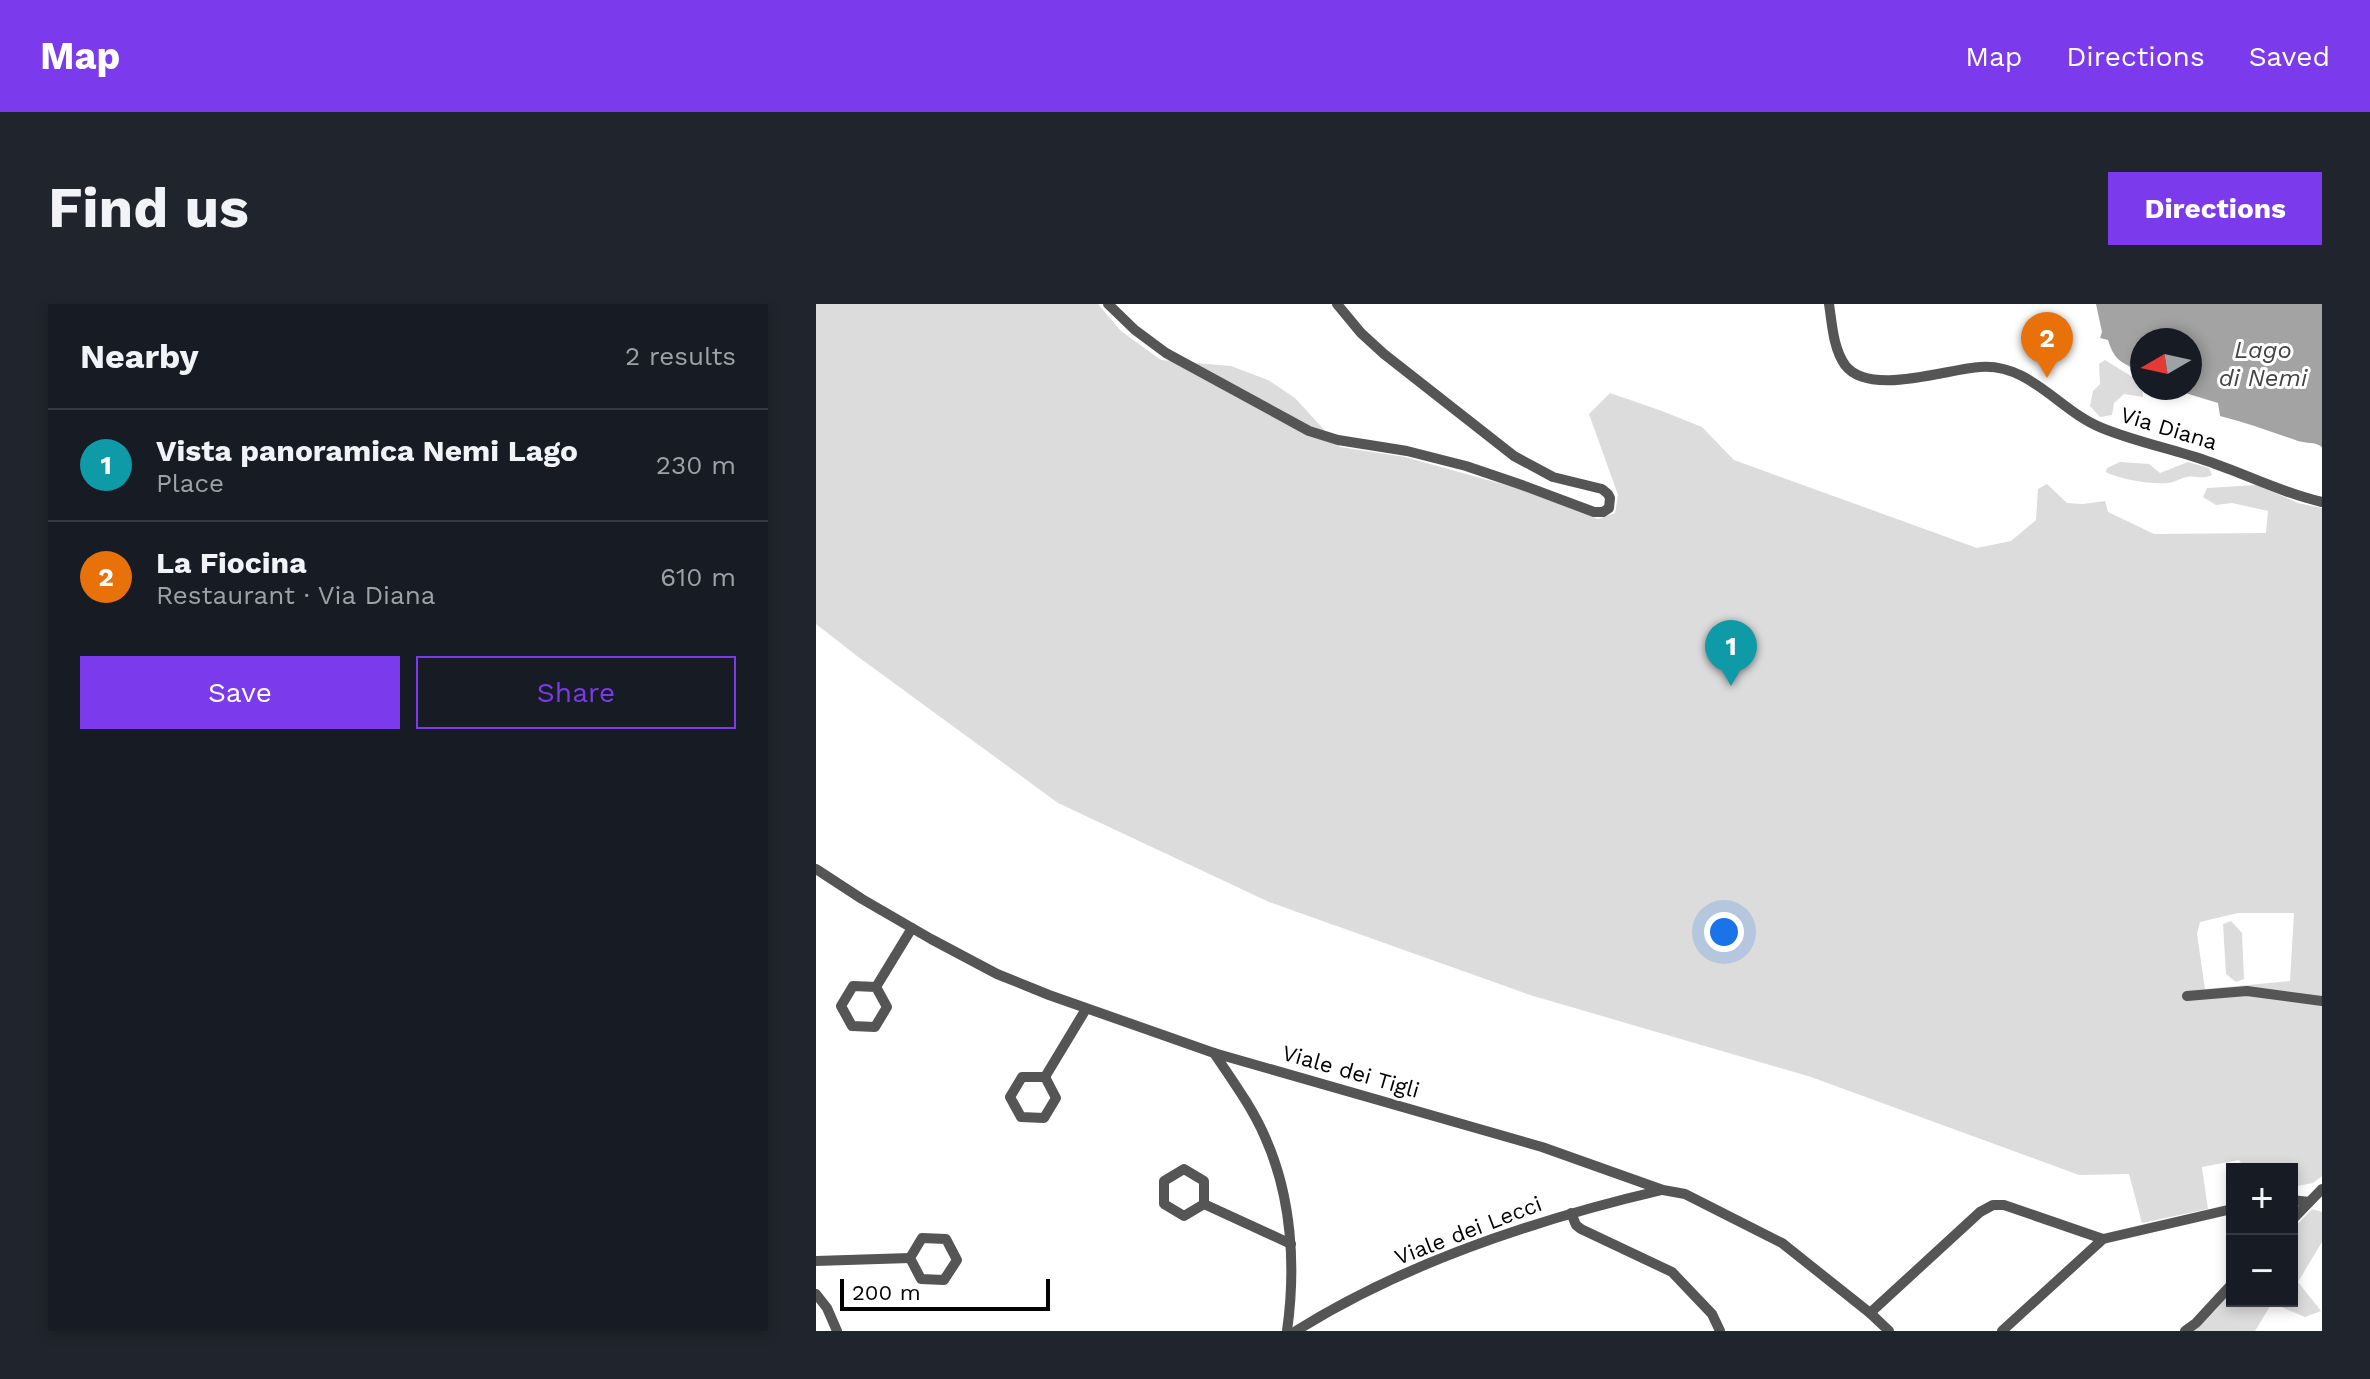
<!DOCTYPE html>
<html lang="en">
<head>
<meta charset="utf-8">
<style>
  :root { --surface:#171b24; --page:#20242c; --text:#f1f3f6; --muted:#9ea1a6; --line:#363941; --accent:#7c3aed }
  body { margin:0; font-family:"Work Sans",sans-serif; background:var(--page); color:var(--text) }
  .controls { position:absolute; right:24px; bottom:24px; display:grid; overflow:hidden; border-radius:0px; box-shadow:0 4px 12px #0003 }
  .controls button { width:72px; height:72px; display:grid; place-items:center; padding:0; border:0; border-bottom:2px solid var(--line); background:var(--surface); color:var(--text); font:40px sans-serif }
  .compass { position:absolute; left:1314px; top:24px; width:72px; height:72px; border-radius:50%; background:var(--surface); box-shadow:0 4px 12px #0003; rotate:261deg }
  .scale { position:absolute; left:24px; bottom:20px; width:210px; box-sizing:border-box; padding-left:8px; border:4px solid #000; border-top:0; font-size:22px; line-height:28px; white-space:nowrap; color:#000; -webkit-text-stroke:6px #fff; paint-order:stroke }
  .you { position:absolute; left:908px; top:628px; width:28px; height:28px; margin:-20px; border:6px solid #fff; border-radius:50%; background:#1a73e8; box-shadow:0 0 0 12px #1a73e833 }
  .badge { display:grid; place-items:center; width:52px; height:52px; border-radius:50%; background:var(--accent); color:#fff; font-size:26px; font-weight:700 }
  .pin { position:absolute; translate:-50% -66px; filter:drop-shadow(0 2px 4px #0008) }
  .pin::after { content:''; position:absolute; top:42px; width:28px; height:24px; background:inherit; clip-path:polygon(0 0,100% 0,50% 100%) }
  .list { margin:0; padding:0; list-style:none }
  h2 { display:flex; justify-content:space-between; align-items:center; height:104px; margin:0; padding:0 32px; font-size:34px }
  h2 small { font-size:26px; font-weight:400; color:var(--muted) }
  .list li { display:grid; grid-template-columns:52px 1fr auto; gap:24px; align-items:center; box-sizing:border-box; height:112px; padding:0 32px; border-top:2px solid var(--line) }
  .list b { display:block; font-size:30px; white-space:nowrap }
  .list p { margin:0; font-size:26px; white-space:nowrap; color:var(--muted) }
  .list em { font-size:26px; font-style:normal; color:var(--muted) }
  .actions { display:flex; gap:16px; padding:24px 32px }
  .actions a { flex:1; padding:18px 0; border:2px solid var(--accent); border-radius:0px; text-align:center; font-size:28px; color:var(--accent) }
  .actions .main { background:var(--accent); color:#fff }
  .map { position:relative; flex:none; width:1506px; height:1027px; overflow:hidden; border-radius:0px }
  header { display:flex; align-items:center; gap:48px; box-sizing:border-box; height:112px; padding:0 40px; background:var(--accent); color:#fff }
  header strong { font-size:38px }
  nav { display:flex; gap:44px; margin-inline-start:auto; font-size:28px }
  .intro { display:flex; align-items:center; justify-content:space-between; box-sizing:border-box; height:192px; padding:0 48px }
  h1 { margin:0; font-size:56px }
  .button { padding:20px 36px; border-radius:0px; background:var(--accent); color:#fff; font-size:28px; font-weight:700 }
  main { display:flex; gap:48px; padding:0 48px }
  aside { flex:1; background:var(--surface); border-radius:0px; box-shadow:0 4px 12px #0003 }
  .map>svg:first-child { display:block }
</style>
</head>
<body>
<header>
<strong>Map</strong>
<nav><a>Map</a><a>Directions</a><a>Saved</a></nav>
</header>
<div class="intro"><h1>Find us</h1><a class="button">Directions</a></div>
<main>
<aside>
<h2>Nearby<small>2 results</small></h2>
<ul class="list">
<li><span class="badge" style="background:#0f9aa8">1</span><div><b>Vista panoramica Nemi Lago</b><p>Place</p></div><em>230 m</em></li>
<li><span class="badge" style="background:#e8710a">2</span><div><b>La Fiocina</b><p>Restaurant · Via Diana</p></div><em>610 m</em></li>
</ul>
<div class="actions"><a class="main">Save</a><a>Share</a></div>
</aside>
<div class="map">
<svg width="1506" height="1027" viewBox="0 0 1506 1027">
  <rect width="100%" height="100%" fill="#fff"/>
  <g fill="#dcdcdc" fill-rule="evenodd">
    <path d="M0 0H282L305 27 345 56 415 62 452 76 479 94 524 143 589 153 718 189 782 215 799 209 802 191 773 110 794 89 846 107 886 123 918 156 1161 244 1195 237 1220 216 1222 185 1231 180 1251 199 1267 200 1289 197 1292 208 1338 230 1450 229 1452 207 1416 199 1400 201 1387 193 1391 184 1441 181 1482 199 1506 204V872L1497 879 1476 883V865H1429L1423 856 1386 863 1392 905 1326 919 1313 870 1263 871 995 773 714 691 453 598 242 499 41 352 0 320ZM1422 609H1478L1474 677 1389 685 1381 630 1384 618Z"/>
    <polygon points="1289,56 1326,79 1327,93 1308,90 1298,99 1296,111 1284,113 1274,102 1277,87 1284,80 1283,60"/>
    <path d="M1304 158 1333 160 1344 169 1372 158 1393 164 1396 171C1387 176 1380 171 1371 173 1365 174 1359 178 1353 179 1338 181 1302 175 1290 168L1291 164Z"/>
    <polygon points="1415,617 1426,629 1428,675 1420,678 1410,670 1407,620"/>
    <polygon points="1496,905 1506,908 1506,938 1482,978 1505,1007 1489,1013 1456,999 1439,1027 1375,1027 1416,986 1416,997 1476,997 1476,926"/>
  </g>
  <path fill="#a3a3a3" d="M1280 0H1506V143C1498 137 1491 140 1482 137 1456 128 1431 119 1404 112L1402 99 1353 84H1374V36H1326V69C1307 58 1299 59 1292 36L1284 34 1286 28Z"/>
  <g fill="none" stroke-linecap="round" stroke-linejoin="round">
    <g stroke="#555" stroke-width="10">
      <polyline points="292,0 319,26 350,49 493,127 522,136 591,147 650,162 706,181 778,208 787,208 793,204 794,194 792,190 786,185 737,173 698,152 568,50 545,29 521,0"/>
      <path d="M1013 0C1016 19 1017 44 1029 61 1053 93 1131 65 1164 63 1214 59 1243 107 1286 124 1320 138 1357 145 1391 157 1430 170 1466 189 1506 198"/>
      <polyline points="0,565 46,595 115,635 181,670 233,691 398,749 726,843 847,886 869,890 966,939 1054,1009 1073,1027"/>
      <polygon points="37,682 60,683 71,703 59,723 36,722 25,702"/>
      <polyline points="60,683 96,624"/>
      <polyline points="1371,692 1431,687 1506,697"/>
      <path d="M398 749C416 776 436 803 449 833 476 893 480 963 471 1027"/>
      <polygon points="206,773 229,773 240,794 228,814 205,813 194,793"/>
      <polyline points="229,773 270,705"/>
      <polygon points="368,865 388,877 388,900 368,912 348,900 348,877"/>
      <polyline points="1476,896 1493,898"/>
      <polyline points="388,900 475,940"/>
      <polyline points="755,909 760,921 765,925 856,968 896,1010 904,1027"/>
      <polyline points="1476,916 1506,885"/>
      <polygon points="106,934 130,935 141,956 128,976 105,975 94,954"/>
      <polyline points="0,957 94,954"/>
      <polyline points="0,990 11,1004 21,1027"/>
      <polyline points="1054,1009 1164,908 1177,901 1188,901 1287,935"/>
      <path d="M480 1027C588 959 722 915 846 886"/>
      <polyline points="1186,1027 1287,935 1416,905"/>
      <polyline points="1369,1027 1380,1019 1416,980"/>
    </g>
  </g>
  <g text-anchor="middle" stroke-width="6" stroke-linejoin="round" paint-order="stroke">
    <g font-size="22" fill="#000" stroke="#fff">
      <text transform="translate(1353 124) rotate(17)" y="8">Via Diana</text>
      <text transform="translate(535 767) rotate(16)" y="8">Viale dei Tigli</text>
      <text transform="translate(652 926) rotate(-21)" y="8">Viale dei Lecci</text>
    </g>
    <g font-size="24" font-style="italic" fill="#444" stroke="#fff">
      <text x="1447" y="54">Lago<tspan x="1447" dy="28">di Nemi</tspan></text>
    </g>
  </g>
</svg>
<div class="controls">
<button>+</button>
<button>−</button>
</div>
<svg class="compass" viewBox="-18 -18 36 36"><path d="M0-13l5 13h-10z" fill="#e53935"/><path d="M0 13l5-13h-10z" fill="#9ea1a6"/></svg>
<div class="scale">200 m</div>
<div class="you"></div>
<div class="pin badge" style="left:915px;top:382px;background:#0f9aa8">1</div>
<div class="pin badge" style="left:1231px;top:74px;background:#e8710a">2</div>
</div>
</main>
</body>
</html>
